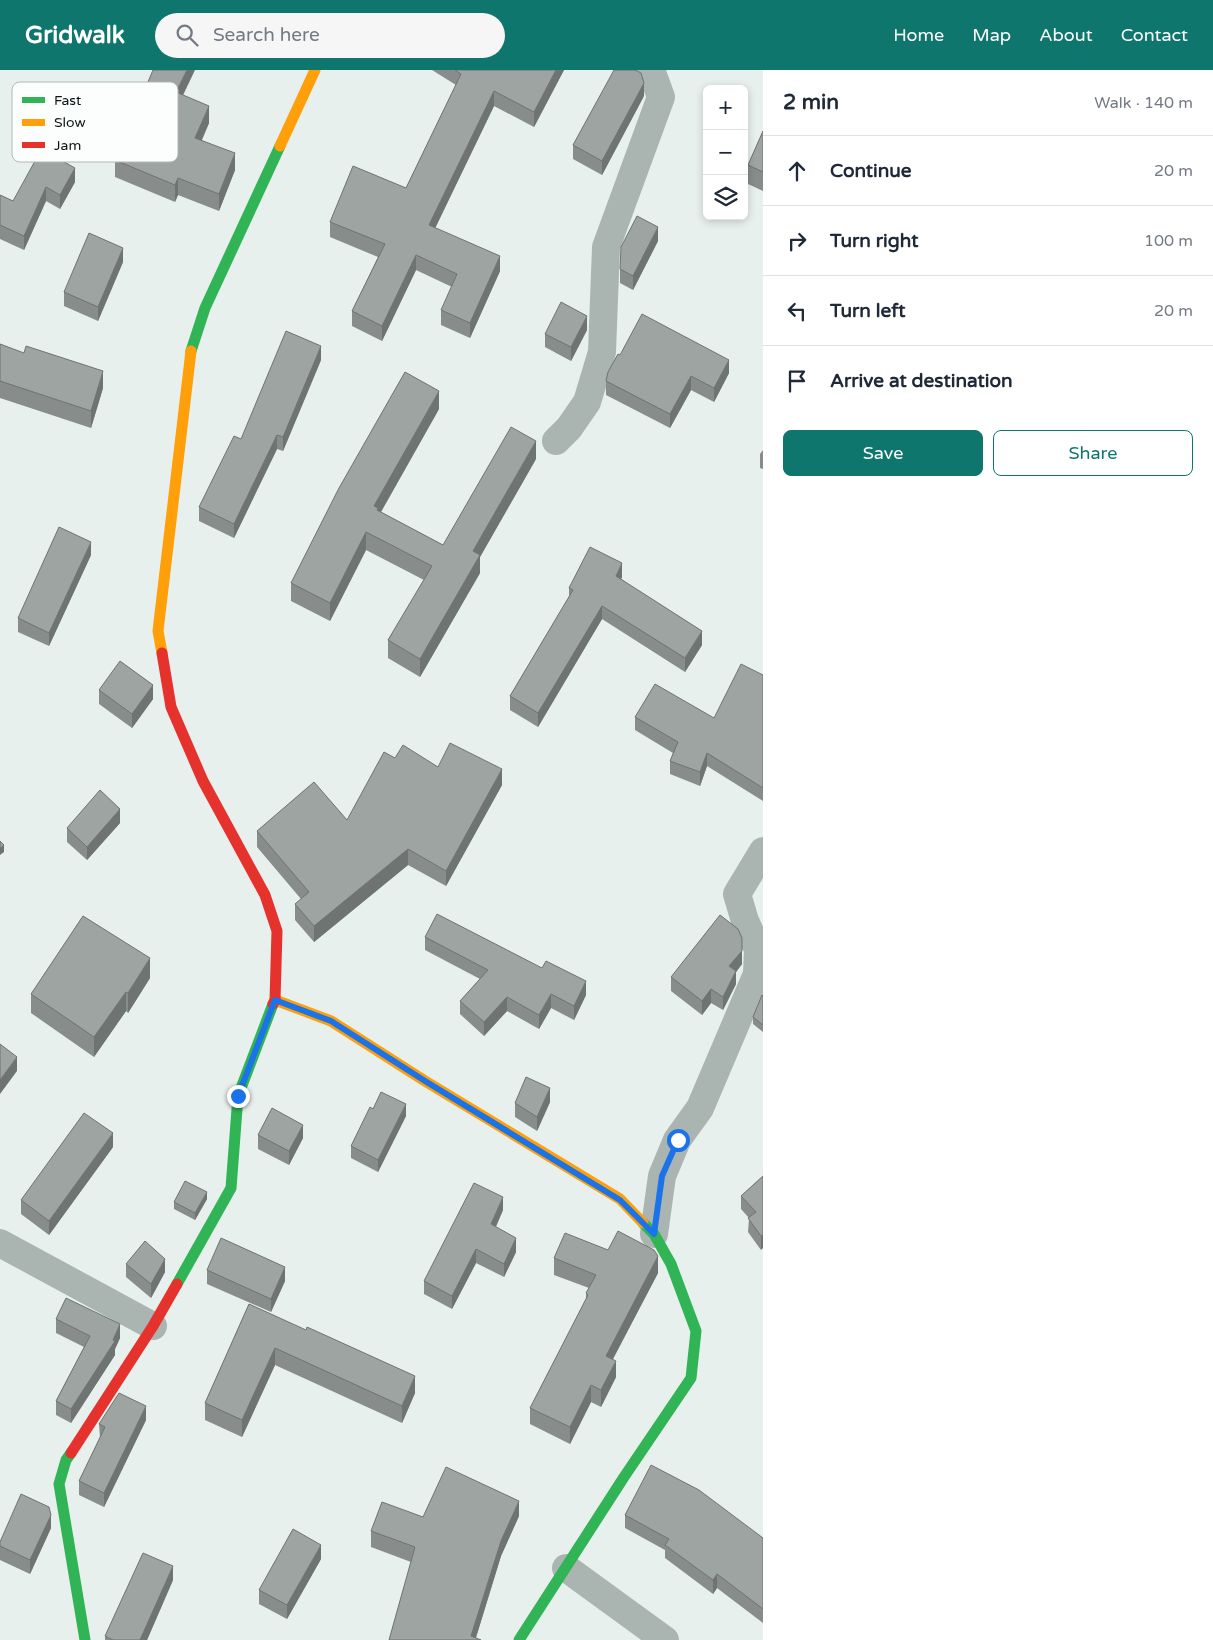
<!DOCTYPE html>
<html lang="en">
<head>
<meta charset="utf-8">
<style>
  :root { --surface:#fff; --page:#f6f6f7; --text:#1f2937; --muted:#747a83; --line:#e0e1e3; --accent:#0f766e }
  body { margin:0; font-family:"Varela Round",sans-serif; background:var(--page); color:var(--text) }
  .controls { position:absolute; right:15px; top:15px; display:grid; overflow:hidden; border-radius:8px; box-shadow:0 2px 8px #0003 }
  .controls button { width:45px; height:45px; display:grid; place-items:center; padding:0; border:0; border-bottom:1px solid var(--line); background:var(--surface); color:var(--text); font:25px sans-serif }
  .stop { position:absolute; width:15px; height:15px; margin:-11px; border:4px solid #1a73e8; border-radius:50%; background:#fff }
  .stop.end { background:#1a73e8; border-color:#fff; box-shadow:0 1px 5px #0008 }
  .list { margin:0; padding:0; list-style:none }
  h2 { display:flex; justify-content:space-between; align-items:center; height:65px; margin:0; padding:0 20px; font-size:21px }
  h2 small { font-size:16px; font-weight:400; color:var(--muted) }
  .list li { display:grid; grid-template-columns:32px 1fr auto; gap:15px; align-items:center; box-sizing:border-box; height:70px; padding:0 20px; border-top:1px solid var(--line) }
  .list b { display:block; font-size:19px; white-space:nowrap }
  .list em { font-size:16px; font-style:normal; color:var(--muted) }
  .actions { display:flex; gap:10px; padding:15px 20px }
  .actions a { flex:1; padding:11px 0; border:1px solid var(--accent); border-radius:8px; text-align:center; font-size:18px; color:var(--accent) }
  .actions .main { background:var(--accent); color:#fff }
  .icon { flex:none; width:28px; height:28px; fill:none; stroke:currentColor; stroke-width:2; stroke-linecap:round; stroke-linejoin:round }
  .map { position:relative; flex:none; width:763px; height:1570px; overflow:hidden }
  header { display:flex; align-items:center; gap:30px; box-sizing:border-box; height:70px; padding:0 25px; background:var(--accent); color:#fff }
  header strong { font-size:24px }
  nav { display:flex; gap:28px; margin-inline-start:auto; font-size:18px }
  .search { width:350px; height:45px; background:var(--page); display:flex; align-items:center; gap:12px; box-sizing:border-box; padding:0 18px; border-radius:28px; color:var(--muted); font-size:19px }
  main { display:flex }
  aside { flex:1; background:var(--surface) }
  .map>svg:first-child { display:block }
</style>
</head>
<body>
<header>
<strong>Gridwalk</strong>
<div class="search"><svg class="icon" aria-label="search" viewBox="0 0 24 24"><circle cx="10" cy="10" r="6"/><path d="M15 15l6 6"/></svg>Search here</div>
<nav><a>Home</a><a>Map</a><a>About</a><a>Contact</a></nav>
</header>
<main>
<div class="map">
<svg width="763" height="1570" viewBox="0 0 763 1570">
  <rect width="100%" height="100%" fill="#e8f0ed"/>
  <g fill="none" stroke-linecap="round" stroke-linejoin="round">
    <g stroke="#aab5b1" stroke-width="28">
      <polyline points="556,371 569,358 587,332 602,282 606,177 661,27 653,5 648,0"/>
      <polyline points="654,1164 662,1106 677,1070 700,1038 757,904 758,879 745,851 737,824 763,781"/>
      <polyline points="0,1173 153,1256"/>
      <polyline points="566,1498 665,1570"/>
    </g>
    <g stroke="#30b455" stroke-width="11">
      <polyline points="191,281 205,238 280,76"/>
      <polyline points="177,1214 231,1118 238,1026 273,934"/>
      <polyline points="71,1383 66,1390 59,1414 85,1570"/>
      <polyline points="519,1570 624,1407 691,1308 696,1261 671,1194 654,1164 643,1153"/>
    </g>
    <g stroke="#ff9f0a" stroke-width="11">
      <polyline points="280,76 315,0"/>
      <polyline points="162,583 158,561 191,281"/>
      <polyline points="275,930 331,951 425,1011 620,1129 643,1153"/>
    </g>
    <g stroke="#e5322d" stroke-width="11">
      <polyline points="162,583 171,637 203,711 265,825 277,861 275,930 273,934"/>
      <polyline points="71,1383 153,1256 177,1214"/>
    </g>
  </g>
  <g fill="#888d8b">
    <polygon points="432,0 564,0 534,57 494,36 435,158 500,201 470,268 441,255 441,240 452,217 416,200 382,271 352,256 352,241 378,187 330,167 330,152 406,118 456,15"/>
    <polygon points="183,25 209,53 202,70 235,100 219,141 178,125 175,132 115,107 115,90"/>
    <polygon points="644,26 602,105 573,89 573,75"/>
    <polygon points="763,61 763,121 748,114 748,95"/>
    <polygon points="68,81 64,92 75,112 60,139 46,131 24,180 0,169 0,125 13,131"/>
    <polygon points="658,171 633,220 620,213 620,199"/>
    <polygon points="123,192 98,251 64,236 64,222"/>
    <polygon points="587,260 571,291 545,277 545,264"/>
    <polygon points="0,274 103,318 91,358 0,328"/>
    <polygon points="620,285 729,303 714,332 691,320 670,358 606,325 606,311"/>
    <polygon points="321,290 283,381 277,379 234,468 199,451 199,437 241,369"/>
    <polygon points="439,339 381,442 443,475 536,389 480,487 480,503 420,607 388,588 388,570 424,510 366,480 330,551 291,531 291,513"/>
    <polygon points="763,380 763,399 760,398 760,384"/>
    <polygon points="91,485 49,576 18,562 18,548"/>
    <polygon points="622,507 621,509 702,575 685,602 602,549 538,657 510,640 510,626 569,527 569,518"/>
    <polygon points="763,605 763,731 707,696 700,716 670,704 670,691 673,683 635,660 635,647 714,648"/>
    <polygon points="99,620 153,629 132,658 99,634"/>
    <polygon points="395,688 438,697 502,715 446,816 408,795 314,872 295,850 295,834 301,829 257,777 257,761 347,750"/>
    <polygon points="120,753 87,790 67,772 67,758"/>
    <polygon points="425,867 586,925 574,950 551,938 539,959 507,941 484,966 460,944 460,931 480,909 425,880"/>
    <polygon points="742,882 742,894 736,902 736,914 723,940 711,933 702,945 671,921 671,907"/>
    <polygon points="150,908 128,943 126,941 94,987 31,943 31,924"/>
    <polygon points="763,926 763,962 753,954 753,947"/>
    <polygon points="550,1032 537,1061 515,1047 515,1033"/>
    <polygon points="373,1039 406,1046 378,1102 351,1088 351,1076"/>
    <polygon points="258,1065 303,1068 289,1095 258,1079"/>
    <polygon points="113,1077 49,1165 21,1144 21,1130"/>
    <polygon points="763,1106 761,1180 748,1162 749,1148 741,1139 741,1126"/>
    <polygon points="207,1129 195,1150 174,1139 174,1132"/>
    <polygon points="503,1140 496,1157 516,1182 504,1207 476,1193 452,1239 424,1224 424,1211"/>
    <polygon points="554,1188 658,1203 613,1289 616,1307 601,1337 591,1332 570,1374 530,1354 530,1338 586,1230 586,1223 589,1218 554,1205"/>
    <polygon points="126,1194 165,1202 151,1228 126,1207"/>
    <polygon points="207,1200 285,1211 271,1242 207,1214"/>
    <polygon points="249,1234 415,1323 402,1353 275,1295 242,1367 205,1350 205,1333"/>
    <polygon points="56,1249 120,1268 115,1279 115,1285 71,1353 56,1345 56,1331 84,1277 56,1263"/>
    <polygon points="146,1350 104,1437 79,1425 79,1411 100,1368 99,1354"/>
    <polygon points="625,1445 763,1468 763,1553 717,1518 713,1524 665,1488 665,1480 625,1458"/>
    <polygon points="519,1446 501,1486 476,1568 389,1570 411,1492 371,1477 371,1461 423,1447"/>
    <polygon points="51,1458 30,1504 0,1490 0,1472"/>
    <polygon points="321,1489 287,1549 259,1534 259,1520"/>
    <polygon points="173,1510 147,1570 105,1570 105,1566"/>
  </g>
  <g fill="#6f7371">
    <polygon points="187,0 195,0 176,40 176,22"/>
    <polygon points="556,0 564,0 534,57 534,42"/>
    <polygon points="644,13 644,26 602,105 602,91"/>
    <polygon points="494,21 494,36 429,171 429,155"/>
    <polygon points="209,36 209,53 195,85 195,68"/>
    <polygon points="68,68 68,81 59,103 59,89"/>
    <polygon points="235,83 235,100 219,141 219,124"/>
    <polygon points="75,98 75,112 60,139 60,125"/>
    <polygon points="178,108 178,125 175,132 175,115"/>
    <polygon points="46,117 46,131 24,180 24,166"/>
    <polygon points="658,157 658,171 633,220 633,206"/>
    <polygon points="123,178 123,192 98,251 98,237"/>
    <polygon points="416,185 416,200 382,271 382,256"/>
    <polygon points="500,186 500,201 470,268 470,253"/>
    <polygon points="587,246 587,260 571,291 571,277"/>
    <polygon points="321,276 321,290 283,381 283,367"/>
    <polygon points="729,290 729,303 714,332 714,318"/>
    <polygon points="103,301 103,318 91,358 91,341"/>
    <polygon points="691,306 691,320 670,358 670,344"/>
    <polygon points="439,321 439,339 378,447 374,436"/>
    <polygon points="277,365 277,379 234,468 234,454"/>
    <polygon points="536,371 536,389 480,487 480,503 420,607 420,589 473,481"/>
    <polygon points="366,462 366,480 330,551 330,533"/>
    <polygon points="91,472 91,485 49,576 49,563"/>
    <polygon points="622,493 622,507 616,520 616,506"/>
    <polygon points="602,536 602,549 538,657 538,643"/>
    <polygon points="702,561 702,575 685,602 685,588"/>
    <polygon points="153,615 153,629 132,658 132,644"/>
    <polygon points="707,683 707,696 700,716 700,702"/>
    <polygon points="502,699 502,715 446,816 446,801"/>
    <polygon points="120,739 120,753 87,790 87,777"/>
    <polygon points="4,775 4,782 0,785 0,778"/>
    <polygon points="408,779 408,795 314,872 314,856"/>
    <polygon points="742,868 742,894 736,902 736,914 723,940 723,927 729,896"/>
    <polygon points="150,888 150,908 128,943 128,923"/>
    <polygon points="586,911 586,925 574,950 574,936"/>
    <polygon points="711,919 711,933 702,945 702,931"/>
    <polygon points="126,922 126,941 94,987 94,967"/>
    <polygon points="551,924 551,938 539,959 539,945"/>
    <polygon points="507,927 507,941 484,966 484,952"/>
    <polygon points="17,987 17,1001 0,1024 0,1010"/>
    <polygon points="550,1018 550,1032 537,1061 537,1047"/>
    <polygon points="406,1034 406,1046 378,1102 378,1090"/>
    <polygon points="303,1055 303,1068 289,1095 289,1081"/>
    <polygon points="113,1063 113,1077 49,1165 49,1151"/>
    <polygon points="207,1122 207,1129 195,1150 195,1143"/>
    <polygon points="503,1127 503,1140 491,1167 491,1154"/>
    <polygon points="763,1165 763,1178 761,1180 761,1166"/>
    <polygon points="516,1168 516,1182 504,1207 504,1194"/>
    <polygon points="476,1179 476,1193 452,1239 452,1226"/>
    <polygon points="658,1186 658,1203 606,1302 606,1286"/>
    <polygon points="165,1189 165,1202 151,1228 151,1214"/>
    <polygon points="285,1197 285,1211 271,1242 271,1229"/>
    <polygon points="120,1254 120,1268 115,1279 115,1285 71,1353 71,1339 113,1270"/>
    <polygon points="275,1278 275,1295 242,1367 242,1350"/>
    <polygon points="616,1291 616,1307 601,1337 601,1320"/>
    <polygon points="415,1306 415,1323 402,1353 402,1336"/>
    <polygon points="591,1315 591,1332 570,1374 570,1357"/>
    <polygon points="146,1336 146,1350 104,1437 104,1423"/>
    <polygon points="519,1431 519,1446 501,1486 475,1570 471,1566 501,1471"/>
    <polygon points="51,1445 51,1458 30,1504 30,1490"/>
    <polygon points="321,1475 321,1489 287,1549 287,1535"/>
    <polygon points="173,1496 173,1510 147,1570 140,1570"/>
    <polygon points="717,1504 717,1518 713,1524 713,1510"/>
  </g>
  <g fill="#9ea4a2" stroke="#6f7371">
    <polygon points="153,0 187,0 176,22 209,36 195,68 235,83 219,124 178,108 175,115 115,90"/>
    <polygon points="455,0 556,0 534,42 494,21 429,155 500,186 470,253 441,240 457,204 416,185 382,256 352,241 385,174 330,152 353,96 406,118 461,4"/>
    <polygon points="614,0 635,0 641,3 644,13 602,91 573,75"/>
    <polygon points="52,60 68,68 59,89 75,98 60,125 46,117 24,166 0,155 0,125 13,131"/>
    <polygon points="763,61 763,102 748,95"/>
    <polygon points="637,146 658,157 633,206 620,199 621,177"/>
    <polygon points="89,163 123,178 98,237 64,222"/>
    <polygon points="561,232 587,246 571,277 545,264"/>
    <polygon points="642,244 729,290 714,318 691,306 670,344 606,311 608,302 618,284 620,285"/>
    <polygon points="286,261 321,276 283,367 277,365 234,454 199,437 234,366 241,369"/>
    <polygon points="0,274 24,283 26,276 103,301 91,341 0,311"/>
    <polygon points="405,302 439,321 374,436 378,438 377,440 443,475 511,357 536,371 473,481 480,485 420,589 388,570 432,496 366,462 330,533 291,513 339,418"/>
    <polygon points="59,457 91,472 49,563 18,548"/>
    <polygon points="590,477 622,493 616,506 702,561 685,588 602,536 538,643 510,626 573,520 569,518"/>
    <polygon points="120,591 153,615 132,644 99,620"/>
    <polygon points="741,594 763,605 763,718 707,683 700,702 670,691 678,672 635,647 655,614 714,648"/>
    <polygon points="450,673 502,699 446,801 408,779 314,856 295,834 309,822 257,761 314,712 347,750 384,682 395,688 403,675 438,697"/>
    <polygon points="100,720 120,739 87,777 67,758"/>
    <polygon points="0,771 4,775 0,778"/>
    <polygon points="437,844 542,898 546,891 586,911 574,936 551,924 539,945 507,927 484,952 460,931 488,900 425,867"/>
    <polygon points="720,845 738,859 742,868 742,881 729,896 736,901 723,927 711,919 702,931 671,907"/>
    <polygon points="83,846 150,888 128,923 126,922 94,967 31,924"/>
    <polygon points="762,925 763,926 763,955 753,947"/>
    <polygon points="0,974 17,987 0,1010"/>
    <polygon points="526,1007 550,1018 537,1047 515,1033"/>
    <polygon points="381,1022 406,1034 378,1090 351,1076 370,1037 373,1039"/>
    <polygon points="272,1038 303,1055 289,1081 258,1065"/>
    <polygon points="84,1043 113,1063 49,1151 21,1130"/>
    <polygon points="763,1106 763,1165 761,1166 748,1148 756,1142 741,1126"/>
    <polygon points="185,1111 207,1122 195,1143 174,1132"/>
    <polygon points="474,1113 503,1127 491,1154 516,1168 504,1194 476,1179 452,1226 424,1211"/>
    <polygon points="618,1161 654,1180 658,1186 606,1286 616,1291 601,1320 591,1315 570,1357 530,1338 588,1225 586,1223 596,1205 554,1188 565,1163 608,1180"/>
    <polygon points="221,1168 285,1197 271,1229 207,1200"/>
    <polygon points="145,1171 165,1189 151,1214 126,1194"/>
    <polygon points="66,1228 120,1254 113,1270 115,1271 71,1339 56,1331 90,1266 56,1249"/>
    <polygon points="249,1234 306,1260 307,1257 415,1306 402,1336 275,1278 242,1350 205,1333"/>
    <polygon points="119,1323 146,1336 104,1423 79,1411 105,1357 99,1354"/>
    <polygon points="651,1395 699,1420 763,1468 763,1539 717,1504 713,1510 665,1475 669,1469 625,1445"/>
    <polygon points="446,1397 519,1431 501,1471 471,1566 481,1570 389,1570 415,1477 371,1461 382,1432 423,1447"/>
    <polygon points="21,1424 49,1437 51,1445 30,1490 0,1476 0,1472"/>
    <polygon points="293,1459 321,1475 287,1535 259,1520"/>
    <polygon points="143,1483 173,1496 140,1570 113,1570 105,1566"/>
  </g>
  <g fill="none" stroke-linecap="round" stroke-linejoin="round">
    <polyline stroke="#1a73e8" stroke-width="6" points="238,1026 275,930 331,951 425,1011 620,1130 654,1164 662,1106 678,1070"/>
  </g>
  <rect x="12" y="12" width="166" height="80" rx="8" fill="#fbfefd" stroke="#b4b8b6" stroke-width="1"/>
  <rect x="22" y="27" width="23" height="6" fill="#30b455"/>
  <rect x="22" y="49" width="23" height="7" fill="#ff9f0a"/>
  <rect x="22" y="72" width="23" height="6" fill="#e5322d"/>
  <g font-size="14" fill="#0e1412">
    <text x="54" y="35">Fast</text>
    <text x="54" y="57">Slow</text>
    <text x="54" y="80">Jam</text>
  </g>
</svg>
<div class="controls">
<button>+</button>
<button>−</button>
<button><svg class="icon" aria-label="layers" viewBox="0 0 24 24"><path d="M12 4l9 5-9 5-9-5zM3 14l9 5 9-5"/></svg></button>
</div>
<div class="stop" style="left:678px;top:1070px"></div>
<div class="stop end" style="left:238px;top:1026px"></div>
</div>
<aside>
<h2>2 min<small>Walk · 140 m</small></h2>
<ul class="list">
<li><svg class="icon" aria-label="ahead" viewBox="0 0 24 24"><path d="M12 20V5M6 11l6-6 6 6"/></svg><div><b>Continue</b></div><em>20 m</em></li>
<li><svg class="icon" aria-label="right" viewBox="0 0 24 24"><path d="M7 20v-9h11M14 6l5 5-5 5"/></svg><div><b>Turn right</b></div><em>100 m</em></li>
<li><svg class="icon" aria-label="left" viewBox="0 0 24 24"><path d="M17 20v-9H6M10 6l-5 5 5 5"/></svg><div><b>Turn left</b></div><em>20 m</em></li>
<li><svg class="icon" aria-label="arrive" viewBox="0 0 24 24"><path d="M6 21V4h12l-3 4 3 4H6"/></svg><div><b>Arrive at destination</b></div></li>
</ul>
<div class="actions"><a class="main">Save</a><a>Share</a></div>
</aside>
</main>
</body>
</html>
